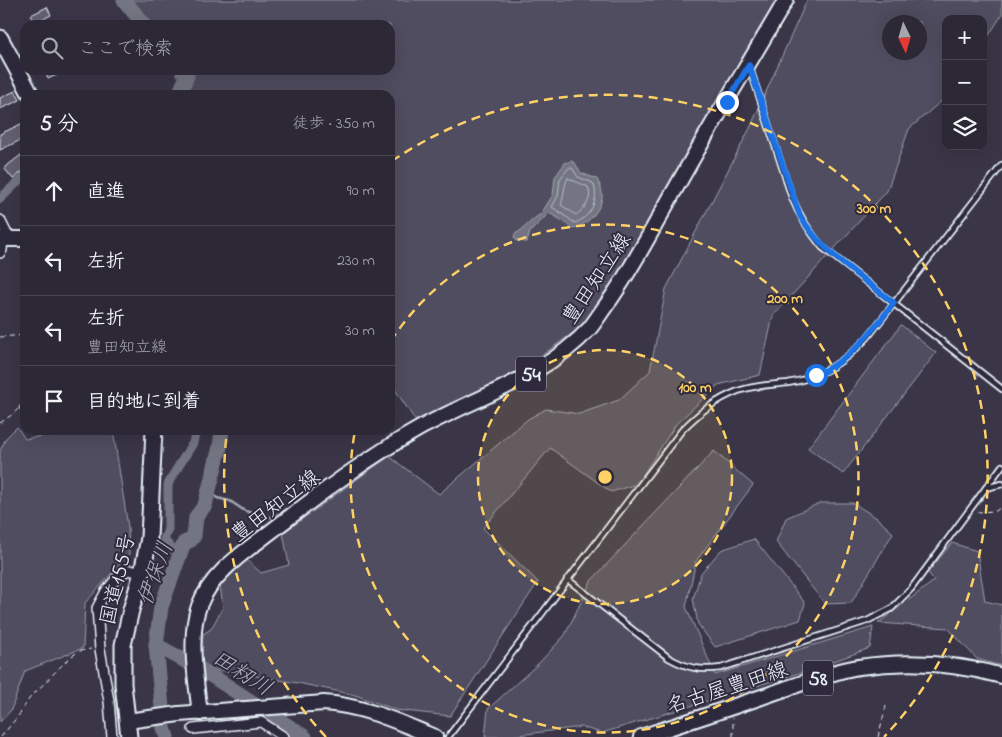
<!DOCTYPE html>
<html lang="ja">
<head>
<meta charset="utf-8">
<style>
  :root { --surface:#2c2836; --page:#34303e; --text:#f1f3f6; --muted:#a6a6ad; --line:#484451 }
  body { margin:0; font-family:"Indie Flower","Klee One",sans-serif; background:var(--page); color:var(--text) }
  .controls { position:absolute; right:15px; top:15px; display:grid; overflow:hidden; border-radius:10px; box-shadow:0 5px 20px #0002 }
  .controls button { width:45px; height:45px; display:grid; place-items:center; padding:0; border:0; border-bottom:1px solid var(--line); background:var(--surface); color:var(--text); font:25px sans-serif }
  .compass { position:absolute; left:882px; top:15px; width:45px; height:45px; border-radius:50%; background:var(--surface); box-shadow:0 5px 20px #0002; rotate:175deg }
  .stop { position:absolute; width:15px; height:15px; margin:-11px; border:4px solid #1a73e8; border-radius:50%; background:#fff }
  .stop.end { background:#1a73e8; border-color:#fff; box-shadow:0 1px 5px #0008 }
  .list { margin:0; padding:0; list-style:none }
  h2 { display:flex; justify-content:space-between; align-items:center; height:65px; margin:0; padding:0 20px; font-size:21px }
  h2 small { font-size:16px; font-weight:400; color:var(--muted) }
  .list li { display:grid; grid-template-columns:32px 1fr auto; gap:15px; align-items:center; box-sizing:border-box; height:70px; padding:0 20px; border-top:1px solid var(--line) }
  .list b { display:block; font-size:19px; white-space:nowrap }
  .list p { margin:0; font-size:16px; white-space:nowrap; color:var(--muted) }
  .list em { font-size:16px; font-style:normal; color:var(--muted) }
  .icon { flex:none; width:28px; height:28px; fill:none; stroke:currentColor; stroke-width:2; stroke-linecap:round; stroke-linejoin:round }
  .map { position:relative; flex:none; width:1002px; height:737px; overflow:hidden }
  .search { position:absolute; background:var(--surface); box-shadow:0 5px 20px #0002; left:20px; top:20px; width:375px; height:55px; display:flex; align-items:center; gap:12px; box-sizing:border-box; padding:0 18px; border-radius:15px; color:var(--muted); font-size:19px }
  .panel { position:absolute; background:var(--surface); box-shadow:0 5px 20px #0002; left:20px; top:90px; width:375px; height:345px; border-radius:15px }
  .map>svg:first-child { display:block }
</style>
</head>
<body>
<div class="map">
<svg width="1002" height="737" viewBox="0 0 1002 737">
  <rect width="100%" height="100%" fill="#3a3648"/>
  <filter id="ink" filterUnits="userSpaceOnUse"><feTurbulence type="fractalNoise" baseFrequency=".02" numOctaves="2"/><feDisplacementMap in="SourceGraphic" scale="10" xChannelSelector="R" yChannelSelector="G"/><feConvolveMatrix kernelMatrix="1 2 1 2 8 2 1 2 1" color-interpolation-filters="sRGB"/></filter>
  <g filter="url(#ink)">
    <g fill="#504e5f" stroke="#9ca0ac" fill-rule="evenodd">
      <polygon points="127,0 777,0 630,258 585,324 527,366 417,423 392,385 390,384 390,95 193,95 188,84 178,70 390,70 390,25 146,25"/>
      <path d="M807 0H1002V15L983 44V19H946V97L909 129 887 191 773 316 760 375 718 385 676 424 637 484 611 492 550 448 483 528 538 582 450 716 396 710 355 695 298 683 206 668 201 661 203 634 211 629 223 607 220 585 247 560 261 573 289 565 283 533 389 456 439 494 528 419 546 409 579 414 619 400 650 371 666 289 750 128ZM890 22H920V52H890Z"/>
      <polygon points="901,325 936,353 843,474 808,448"/>
      <polygon points="17,427 25,439 48,435 48,430 113,430 128,527 129,554 85,603 83,648 25,671 11,710 0,722 0,451 6,438"/>
      <polygon points="714,451 753,485 696,561 686,607 715,675 873,627 870,648 809,670 602,733 581,727 503,737 485,737 488,709 540,662 565,635 591,581"/>
      <polygon points="820,503 853,503 877,518 893,533 851,603 825,604 776,542 786,518"/>
      <polygon points="754,539 805,603 800,620 715,647 698,624 693,599 701,573 721,550"/>
      <polygon points="952,543 977,551 985,601 1002,605 1002,666 977,659 948,628 878,623 934,581 928,572"/>
    </g>
    <path fill="#737482" stroke="#a2a6b1" d="M571 161 575 163 581 173 597 179C600 185 603 192 602 199 599 212 585 228 571 228L563 221 549 213 530 232 527 242 517 241 514 237 515 234C525 229 531 219 540 215L553 195 555 177 565 163Z"/>
    <g fill="none" stroke-linecap="round" stroke-linejoin="round">
      <g stroke="#b9bfc9" stroke-width="1">
        <path d="M569 168H572L578 177 593 183C600 199 591 217 575 223L552 207 558 196 560 179Z"/>
        <path d="M568 178 588 187C593 199 585 208 576 215L561 205C564 197 564 183 568 178Z"/>
      </g>
      <polyline stroke="#a2a6b1" stroke-width="2.5" points="209,489 217,498 230,501 245,511 268,517 273,517 295,505"/>
      <g stroke="#737482" stroke-width="9">
        <polyline points="0,199 25,175"/>
        <polyline points="179,556 164,540 168,529 168,485 170,480 193,443 196,430"/>
      </g>
      <g stroke="#737482" stroke-width="15">
        <polyline points="124,0 144,25"/>
        <polyline points="182,70 187,76 181,90 184,95"/>
        <polyline points="156,645 209,674 305,737"/>
        <polyline points="167,737 164,728 156,645 161,607 184,543 191,540 194,536 196,517 205,505 220,447 222,430"/>
      </g>
    </g>
    <g fill="#636171" stroke="#e8f1f8">
      <polygon points="47,7 51,15 35,23 31,15"/>
      <polygon points="44,70 68,70 48,79"/>
      <polygon points="15,91 20,100 0,109 0,98"/>
      <polygon points="25,122 25,138 0,150 0,134"/>
      <polygon points="25,152 25,169 13,179 4,168"/>
    </g>
    <g fill="none" stroke-linecap="round" stroke-linejoin="round">
      <g stroke="#e8f1f8" stroke-width="8">
        <g id="lane">
          <path d="M750 68 792 198C800 217 809 231 822 247L1002 389"/>
          <polyline points="986,488 1002,484"/>
          <path d="M567 579 669 658C687 668 701 671 721 668L867 621 891 609 911 589 1002 466"/>
          <path d="M448 737 682 430C699 413 715 400 738 391 755 385 771 385 788 383 821 378 845 361 867 338L1002 165"/>
        </g>
      </g>
      <g stroke="#e8f1f8" stroke-width="12">
        <g id="street">
          <polyline points="0,220 9,238"/>
          <polyline points="0,253 2,250 3,239"/>
          <polyline points="193,729 261,722 284,737"/>
          <polyline points="112,737 109,701 100,649 97,608 106,591 120,574 129,570 142,573"/>
        </g>
      </g>
      <g stroke="#e8f1f8" stroke-width="18">
        <g id="primary">
          <polyline points="0,239 25,239"/>
          <path d="M200 713C196 681 188 636 199 606 211 574 243 553 269 533 318 495 368 457 422 427 479 396 545 377 590 328 597 319 603 309 610 300 635 264 655 224 677 186 712 123 750 62 786 0"/>
          <path d="M127 721 179 714 324 703C365 706 398 722 435 737"/>
          <path d="M641 737C687 722 733 707 779 691 804 683 832 671 859 667 907 660 955 663 1002 676"/>
        </g>
      </g>
      <g stroke="#e8f1f8" stroke-width="19">
        <g id="highway">
          <polyline points="0,38 31,95"/>
          <polyline points="129,737 123,684 123,645 131,610 142,573 149,538 154,430"/>
        </g>
      </g>
      <g stroke="#e8f1f8" stroke-width="1" stroke-dasharray="5 4" stroke-linecap="butt">
        <polyline points="0,337 25,335"/>
        <polyline points="25,398 19,407 25,428"/>
        <polyline points="0,423 13,414 19,408"/>
        <polyline points="30,430 50,433"/>
        <polyline points="977,512 996,511 1002,506"/>
        <polyline points="1,737 19,715 29,699 70,657 80,651 91,649"/>
        <polyline points="733,737 733,718"/>
        <polyline points="878,737 886,706"/>
      </g>
      <use href="#lane" stroke="#2f2a3d" stroke-width="4.5"/>
      <use href="#street" stroke="#2f2a3d" stroke-width="9"/>
      <use href="#primary" stroke="#2f2a3d" stroke-width="14"/>
      <use href="#highway" stroke="#2f2a3d" stroke-width="15"/>
    </g>
  </g>
  <g fill="none" stroke-linecap="round" stroke-linejoin="round" filter="url(#ink)">
    <path stroke="#1a73e8" stroke-width="6" d="M727 102 749 65 800 216C823 253 860 276 894 303 871 332 851 360 816 375"/>
  </g>
  <circle cx="605" cy="477" r="127" fill="#ffd166" fill-opacity=".12"/>
  <g fill="none" stroke="#ffd166" stroke-width="2.5" stroke-dasharray="9 6">
    <circle cx="605" cy="477" r="127"/>
    <path d="M391 341A254 254 0 1 1 355 431"/>
    <path d="M326 737A381 381 0 0 1 227 431M392 161A381 381 0 0 1 884 737"/>
  </g>
  <g text-anchor="middle" stroke-width="4" stroke-linejoin="round" paint-order="stroke">
    <g fill="#2f2a3d" stroke="#b0b5c0" stroke-width="1">
      <rect x="516" y="356.5" width="30" height="35" rx="4"/>
      <rect x="803" y="660.5" width="30" height="35" rx="4"/>
    </g>
    <g font-size="20" font-weight="bold" fill="#e8f1f8">
      <text x="531" y="381">54</text>
      <text x="818" y="685">58</text>
    </g>
    <g font-size="21" fill="#e8f1f8" stroke="#2f2a3d">
      <text transform="translate(596 278) rotate(-56)" y="7">豊田知立線</text>
      <text transform="translate(275 505) rotate(-37)" y="7">豊田知立線</text>
      <text transform="translate(117 579) rotate(-77)" y="7">国道155号</text>
      <text transform="translate(727 687) rotate(-18)" y="7">名古屋豊田線</text>
    </g>
    <g font-size="22" font-style="italic" fill="#aeb2bd" stroke="#2f2a3d">
      <text transform="translate(154 573) rotate(-70)" y="8">伊保川</text>
      <text transform="translate(243 672) rotate(32)" y="8">田籾川</text>
    </g>
  </g>
  <circle cx="605" cy="477" r="8" fill="#ffd166" stroke="#2f2a3d" stroke-width="2.5"/>
  <g font-size="15" text-anchor="middle" font-weight="bold" fill="#ffd166" stroke="#2f2a3d" stroke-width="4" stroke-linejoin="round" paint-order="stroke">
    <text x="874" y="213">300 m</text>
    <text x="785" y="303">200 m</text>
    <text x="695" y="392">100 m</text>
  </g>
</svg>
<div class="controls">
<button>+</button>
<button>−</button>
<button><svg class="icon" aria-label="layers" viewBox="0 0 24 24"><path d="M12 4l9 5-9 5-9-5zM3 14l9 5 9-5"/></svg></button>
</div>
<svg class="compass" viewBox="-18 -18 36 36"><path d="M0-13l5 13h-10z" fill="#e53935"/><path d="M0 13l5-13h-10z" fill="#a6a6ad"/></svg>
<div class="stop" style="left:816px;top:375px"></div>
<div class="stop end" style="left:727px;top:102px"></div>
<div class="search"><svg class="icon" aria-label="search" viewBox="0 0 24 24"><circle cx="10" cy="10" r="6"/><path d="M15 15l6 6"/></svg>ここで検索</div>
<section class="panel">
<h2>5 分<small>徒歩 · 350 m</small></h2>
<ul class="list">
<li><svg class="icon" aria-label="ahead" viewBox="0 0 24 24"><path d="M12 20V5M6 11l6-6 6 6"/></svg><div><b>直進</b></div><em>90 m</em></li>
<li><svg class="icon" aria-label="left" viewBox="0 0 24 24"><path d="M17 20v-9H6M10 6l-5 5 5 5"/></svg><div><b>左折</b></div><em>230 m</em></li>
<li><svg class="icon" aria-label="left" viewBox="0 0 24 24"><path d="M17 20v-9H6M10 6l-5 5 5 5"/></svg><div><b>左折</b><p>豊田知立線</p></div><em>30 m</em></li>
<li><svg class="icon" aria-label="arrive" viewBox="0 0 24 24"><path d="M6 21V4h12l-3 4 3 4H6"/></svg><div><b>目的地に到着</b></div></li>
</ul>
</section>
</div>
</body>
</html>
